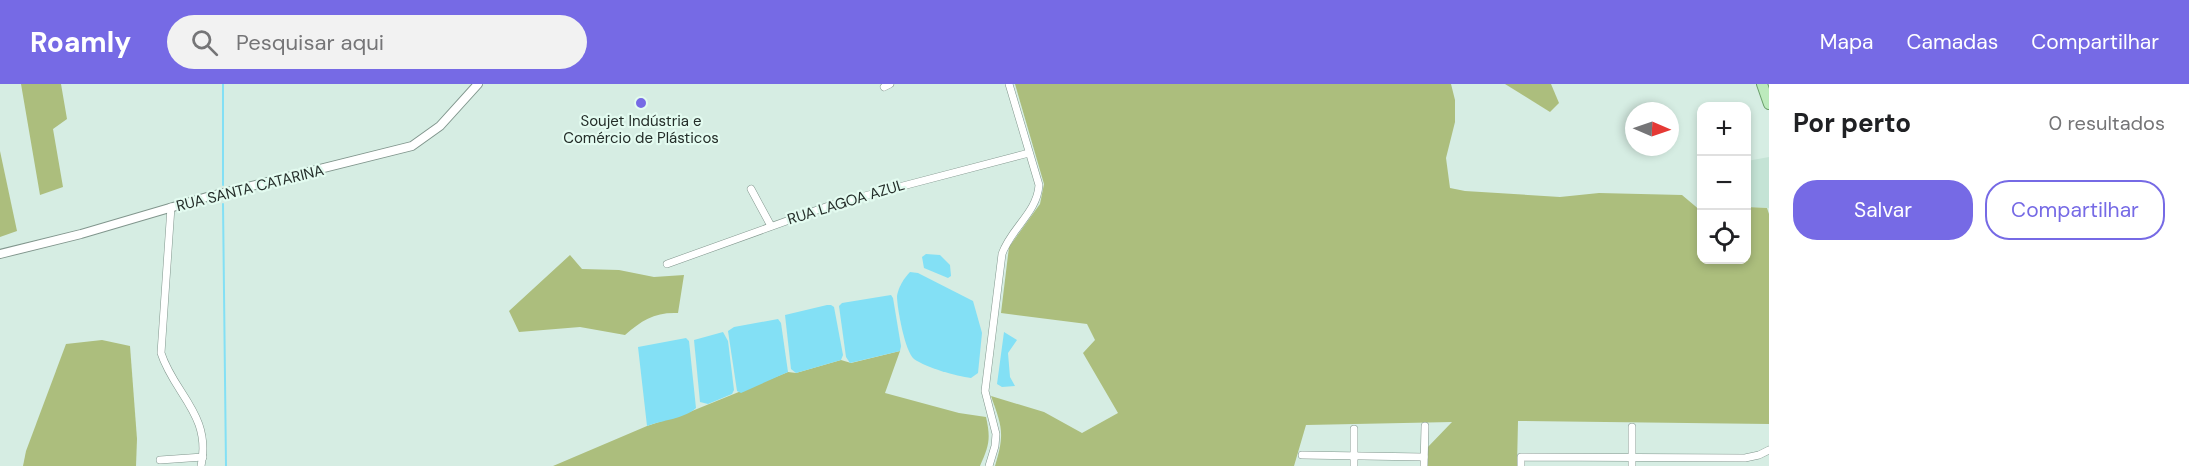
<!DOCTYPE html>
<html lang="pt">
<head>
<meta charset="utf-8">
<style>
  :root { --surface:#fff; --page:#f2f2f2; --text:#202124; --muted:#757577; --line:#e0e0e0; --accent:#766ae5 }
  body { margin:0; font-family:"DM Sans",sans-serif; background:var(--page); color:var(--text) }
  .controls { position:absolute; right:18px; top:18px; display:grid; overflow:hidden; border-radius:12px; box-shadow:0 3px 9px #0003 }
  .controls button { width:54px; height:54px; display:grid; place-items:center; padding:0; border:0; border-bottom:2px solid var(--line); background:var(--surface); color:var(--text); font:30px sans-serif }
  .compass { position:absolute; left:1625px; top:18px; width:54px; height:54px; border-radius:50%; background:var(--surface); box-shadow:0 3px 9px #0003; rotate:92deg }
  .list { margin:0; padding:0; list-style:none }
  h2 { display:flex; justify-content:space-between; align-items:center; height:78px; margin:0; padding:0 24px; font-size:26px }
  h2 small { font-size:20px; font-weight:400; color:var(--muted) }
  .actions { display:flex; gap:12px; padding:18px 24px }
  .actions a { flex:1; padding:14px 0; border:2px solid var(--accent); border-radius:24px; text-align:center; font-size:21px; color:var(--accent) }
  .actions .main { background:var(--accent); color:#fff }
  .icon { flex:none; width:33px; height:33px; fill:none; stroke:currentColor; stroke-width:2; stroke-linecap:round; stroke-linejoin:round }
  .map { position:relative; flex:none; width:1769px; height:382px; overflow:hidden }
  header { display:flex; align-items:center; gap:36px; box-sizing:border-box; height:84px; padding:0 30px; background:var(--accent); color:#fff }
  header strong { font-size:28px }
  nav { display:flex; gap:33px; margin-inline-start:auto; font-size:21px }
  .search { width:420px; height:54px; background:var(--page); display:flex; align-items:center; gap:15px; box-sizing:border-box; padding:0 21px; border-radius:33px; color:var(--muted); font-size:22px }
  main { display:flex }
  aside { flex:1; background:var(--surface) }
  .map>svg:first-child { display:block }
</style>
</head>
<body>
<header>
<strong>Roamly</strong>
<div class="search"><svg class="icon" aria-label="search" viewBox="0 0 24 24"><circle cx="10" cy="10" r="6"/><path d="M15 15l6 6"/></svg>Pesquisar aqui</div>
<nav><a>Mapa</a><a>Camadas</a><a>Compartilhar</a></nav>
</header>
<main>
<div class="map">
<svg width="1769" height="382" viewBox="0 0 1769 382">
  <rect width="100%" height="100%" fill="#d6ede3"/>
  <polygon fill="#c4e3d5" points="1769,73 1769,124 1747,123 1747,77"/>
  <g fill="#acbe7d">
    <polygon points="21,0 61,0 67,35 53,45 63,103 40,111"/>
    <path d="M1015 0H1451L1455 16V38L1446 74 1450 104 1465 107 1560 113 1599 109 1682 111 1701 127 1702 176H1746L1747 123 1767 124 1769 130V340L1518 337 1517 382H1426V365L1452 338 1306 341 1294 382H995C1005 349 1002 343 991 312L1044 328 1082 349 1118 329 1083 269 1095 256 1087 240 1001 229 1009 163 1040 120 1044 100Z"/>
    <polygon points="1505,0 1551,0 1559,19 1550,28"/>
    <polygon points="0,67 17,147 0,153"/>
    <path d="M570 171 582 185 619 186 654 193 684 191 678 229C655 228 642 236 625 251L580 243 519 248 509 227Z"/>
    <polygon points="102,256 130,262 137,355 136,382 23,382 26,367 66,260"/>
    <path d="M900 267 885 309 959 329 986 333C991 355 989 362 980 382H553L647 342 692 327 788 288 796 289 841 276 851 279Z"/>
  </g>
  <g fill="#83e0f5">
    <polygon points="926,170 940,171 950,181 951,192 948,194 924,184 922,173"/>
    <path d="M910 188 918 189 973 217 982 249 978 289 971 294C956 292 927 284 914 275 905 268 897 224 897 212 898 204 904 194 910 188Z"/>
    <polygon points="891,211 893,214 901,262 900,267 850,279 846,273 839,222 842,219"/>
    <polygon points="827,221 831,221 834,223 843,271 841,276 796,289 791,285 785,231"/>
    <polygon points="778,235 781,239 788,288 741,309 737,307 728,247 734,243"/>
    <polygon points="723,248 728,257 734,306 732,310 708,320 700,318 694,256"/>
    <polygon points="1004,248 1017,256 1008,269 1010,293 1015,302 1002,303 997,300"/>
    <path d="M686 254 689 257 696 324C684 335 662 336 647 342L638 263Z"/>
  </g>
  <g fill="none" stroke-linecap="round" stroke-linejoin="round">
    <g stroke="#83e0f5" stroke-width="2">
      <polyline points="223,0 223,101"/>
      <polyline points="223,120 226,382"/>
    </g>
    <g stroke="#81968d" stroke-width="8">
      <g id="minor">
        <polyline points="884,3 890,0"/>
        <polyline points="751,105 771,142"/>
        <path d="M171 123 161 269C174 310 212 331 201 382"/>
        <polyline points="667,180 834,120 1029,69"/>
        <polyline points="1302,371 1424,373"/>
        <polyline points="160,376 203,373"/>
        <path d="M989 382 995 362 996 350 985 307 1002 170C1011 144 1037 129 1039 101L1009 0"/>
        <polyline points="1354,382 1354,345"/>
        <polyline points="1424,382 1425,342"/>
        <polyline points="1521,382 1521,373 1745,374 1759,371 1769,366"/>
        <polyline points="1632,382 1632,343"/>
      </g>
    </g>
    <g stroke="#81968d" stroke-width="10">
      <polyline id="tertiary" points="0,170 81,150 207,113 412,62 440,42 478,0"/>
    </g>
    <g stroke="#6a9f6b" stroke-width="12">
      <polyline id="primary" points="1762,0 1769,20"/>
    </g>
    <use href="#minor" stroke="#fff" stroke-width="7"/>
    <use href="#tertiary" stroke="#fff" stroke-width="8"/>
    <use href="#primary" stroke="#bceabc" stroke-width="10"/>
  </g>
  <circle fill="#766ae5" stroke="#e3fbf0" stroke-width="2" cx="641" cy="19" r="6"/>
  <g text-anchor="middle" stroke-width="4.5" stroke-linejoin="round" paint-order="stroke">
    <g font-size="15" fill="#242d29" stroke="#e3fbf0">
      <text x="641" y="42">Soujet Indústria e<tspan x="641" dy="17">Comércio de Plásticos</tspan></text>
    </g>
    <g font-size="15" fill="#242d29" stroke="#e3fbf0">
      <text transform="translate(250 104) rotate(-14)" y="5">RUA SANTA CATARINA</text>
      <text transform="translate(846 118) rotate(-17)" y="5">RUA LAGOA AZUL</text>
    </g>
  </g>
</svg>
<div class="controls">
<button>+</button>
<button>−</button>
<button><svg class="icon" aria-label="locate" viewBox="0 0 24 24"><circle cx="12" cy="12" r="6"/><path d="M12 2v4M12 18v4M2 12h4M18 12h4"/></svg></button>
</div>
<svg class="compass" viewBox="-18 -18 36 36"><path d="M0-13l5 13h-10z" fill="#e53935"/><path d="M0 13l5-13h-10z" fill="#757577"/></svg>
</div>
<aside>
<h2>Por perto<small>0 resultados</small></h2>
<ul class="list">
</ul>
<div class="actions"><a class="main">Salvar</a><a>Compartilhar</a></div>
</aside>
</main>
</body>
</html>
